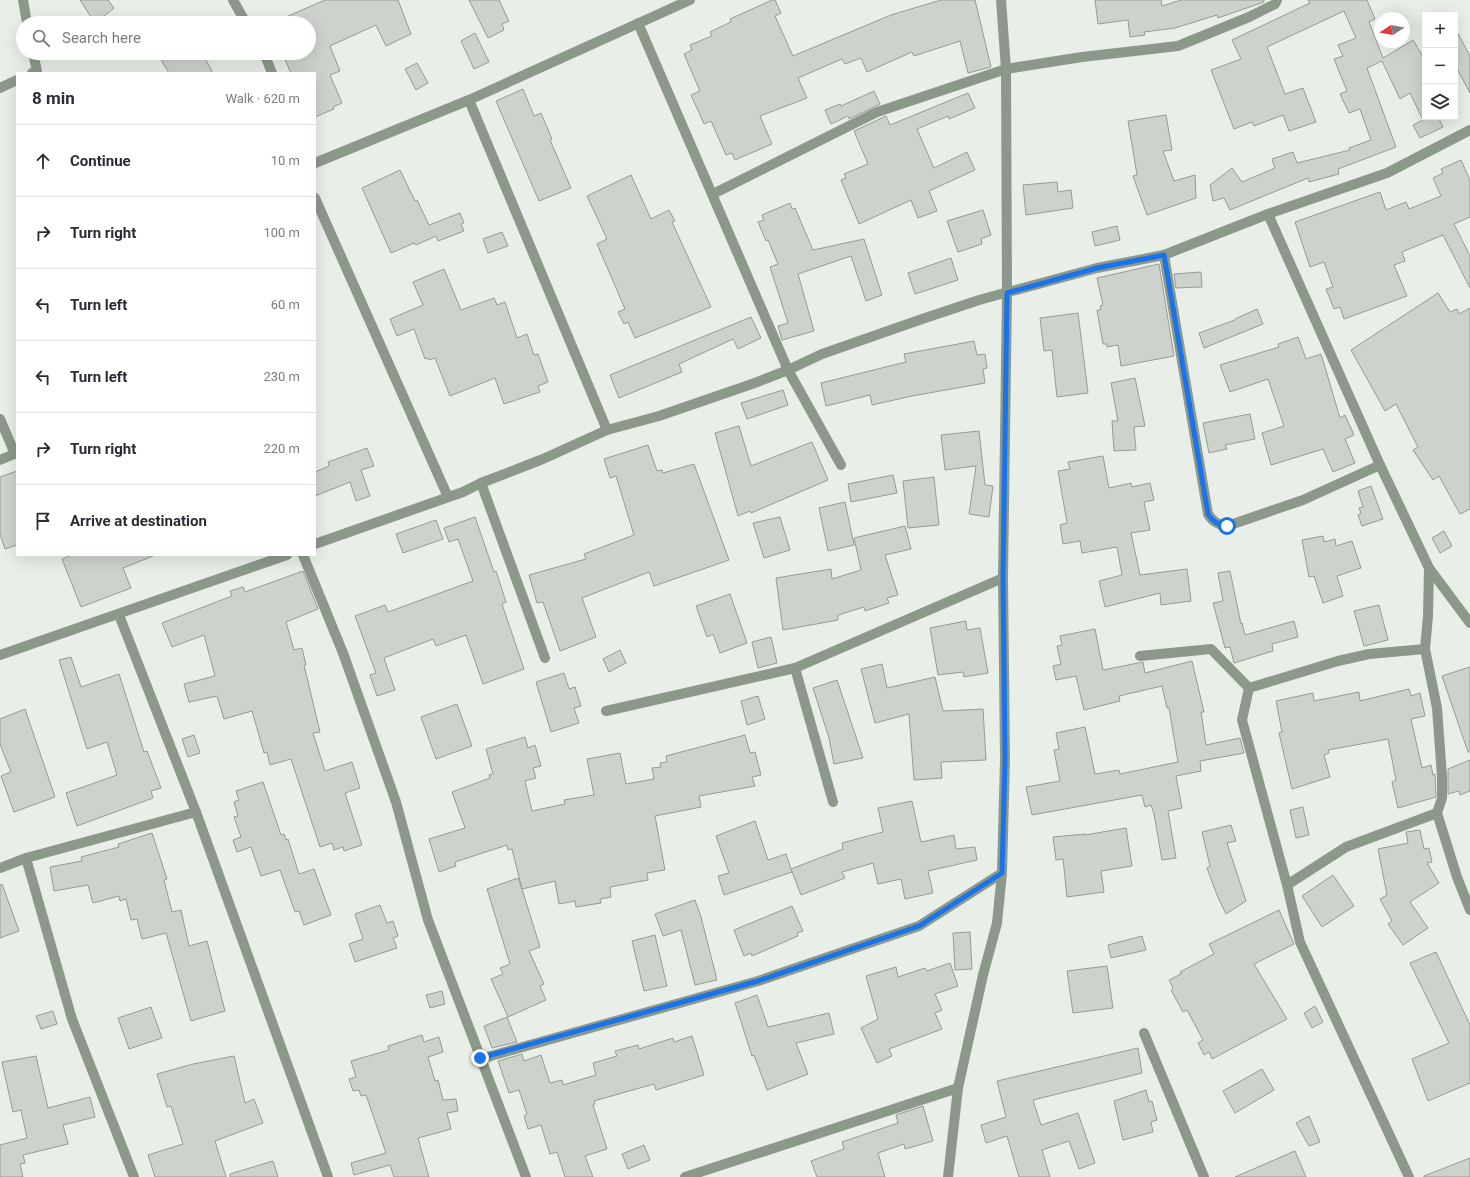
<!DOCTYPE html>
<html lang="en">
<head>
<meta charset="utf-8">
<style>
  :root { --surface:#fff; --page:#f2f2f3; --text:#2b2b33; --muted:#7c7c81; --line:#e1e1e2 }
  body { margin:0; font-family:Roboto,sans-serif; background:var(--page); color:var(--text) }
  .controls { position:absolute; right:12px; top:12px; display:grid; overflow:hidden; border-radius:0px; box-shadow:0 4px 16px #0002 }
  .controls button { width:36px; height:36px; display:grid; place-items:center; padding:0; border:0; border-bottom:1px solid var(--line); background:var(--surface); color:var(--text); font:20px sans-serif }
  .compass { position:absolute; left:1374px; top:12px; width:36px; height:36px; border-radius:50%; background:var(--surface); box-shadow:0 4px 16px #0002; rotate:259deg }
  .stop { position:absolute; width:12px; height:12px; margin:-9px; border:3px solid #1a73e8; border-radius:50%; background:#fff }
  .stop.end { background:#1a73e8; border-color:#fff; box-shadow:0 1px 4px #0008 }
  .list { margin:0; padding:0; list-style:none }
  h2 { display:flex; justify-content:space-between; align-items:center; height:52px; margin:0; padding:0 16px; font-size:17px }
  h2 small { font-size:13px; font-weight:400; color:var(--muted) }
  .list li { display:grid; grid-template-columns:26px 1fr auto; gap:12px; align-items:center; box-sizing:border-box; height:72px; padding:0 16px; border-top:1px solid var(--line) }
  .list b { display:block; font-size:15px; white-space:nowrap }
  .list em { font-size:13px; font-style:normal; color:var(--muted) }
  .icon { flex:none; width:22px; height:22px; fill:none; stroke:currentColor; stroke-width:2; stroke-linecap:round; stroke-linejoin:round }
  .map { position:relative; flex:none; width:1470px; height:1177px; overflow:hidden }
  .search { position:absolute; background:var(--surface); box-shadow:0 4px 16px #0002; left:16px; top:16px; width:300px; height:44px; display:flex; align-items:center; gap:10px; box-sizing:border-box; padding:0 14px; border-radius:22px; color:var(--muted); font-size:15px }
  .panel { position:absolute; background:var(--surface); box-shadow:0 4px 16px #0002; left:16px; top:72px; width:300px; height:484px; border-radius:0px }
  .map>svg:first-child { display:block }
</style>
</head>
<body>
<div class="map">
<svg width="1470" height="1177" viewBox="0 0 1470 1177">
  <rect width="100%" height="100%" fill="#e9eee8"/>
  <g fill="#ced2cd" stroke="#969b95">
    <polygon points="80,0 108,0 114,8 102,18 99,16 93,20"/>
    <polygon points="325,0 398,0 411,34 386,46 376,25 330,46 340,71 330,75 342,103 333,107 334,109 315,117 315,73 291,73 282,53 309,53 309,23 272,23"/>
    <polygon points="469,0 499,0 509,21 502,24 504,30 488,38"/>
    <polygon points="772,0 775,0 781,13 775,16 793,56 891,15 941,0 975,0 991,67 968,73 960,41 914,56 912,52 867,72 861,58 845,64 842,59 798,78 807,98 760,116 772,144 735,160 732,153 726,155 711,121 704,124 691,95 700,91 684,54 692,50 690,45 712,36 710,32 731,22 730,19"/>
    <polygon points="1095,0 1161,0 1162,6 1181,0 1264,0 1264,2 1218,18 1217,15 1175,28 1144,32 1145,35 1130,37 1128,20 1098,24"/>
    <polygon points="1308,0 1367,0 1375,19 1369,22 1383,58 1413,40 1425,60 1425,119 1438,117 1443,127 1420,138 1413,125 1423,120 1410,93 1400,99 1382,61 1367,68 1396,147 1338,169 1339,174 1309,182 1308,178 1230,210 1224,198 1213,201 1210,185 1232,168 1242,182 1275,168 1272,159 1293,152 1297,163 1350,150 1349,148 1371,140 1360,109 1349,113 1340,94 1347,91 1334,59 1343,56 1338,45 1356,38 1344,11 1267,47 1285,94 1303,88 1316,122 1289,131 1283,115 1254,126 1252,122 1234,129 1211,70 1241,59 1232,40 1310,3"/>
    <polygon points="1455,28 1470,56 1470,93 1455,65"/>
    <polygon points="475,33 489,62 474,69 461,41"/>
    <polygon points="157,53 202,53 213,73 169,73"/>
    <polygon points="417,63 428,83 416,90 405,69"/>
    <polygon points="523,89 534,116 541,113 552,139 550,140 571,188 539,201 496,101"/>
    <polygon points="874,91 880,104 849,119 848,116 831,124 825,110 840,104 841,106"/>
    <polygon points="968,93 975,108 949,119 948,116 917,129 934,168 967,152 975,170 929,191 937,211 918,218 911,200 859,224 841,180 846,178 844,174 868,164 854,131 886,116 890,125"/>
    <polygon points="1166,115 1172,150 1163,151 1174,181 1195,175 1196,198 1147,215 1133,176 1137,175 1128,121"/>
    <polygon points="1461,160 1470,180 1470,217 1454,224 1470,256 1470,288 1443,235 1402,252 1405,261 1394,265 1407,296 1344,319 1340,307 1334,309 1326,289 1333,287 1324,262 1310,267 1295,222 1380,192 1386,210 1406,202 1409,209 1441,196 1433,178 1443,173 1441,169"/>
    <polygon points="400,170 415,201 417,200 429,225 460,213 464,223 461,224 464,231 438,241 436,236 416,245 414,243 391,253 362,188"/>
    <polygon points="631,175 651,219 669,210 675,221 672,222 711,307 635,338 628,322 624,324 618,312 625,309 597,244 607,239 587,196"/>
    <polygon points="1057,182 1058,192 1071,190 1073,208 1026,215 1023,185"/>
    <polygon points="790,203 792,209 795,208 813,250 864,239 882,295 866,301 851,256 798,274 814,331 782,340 778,326 788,323 770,267 778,264 768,240 766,241 758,222 764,220 762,215"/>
    <polygon points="983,210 991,235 981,239 982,244 958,252 947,221"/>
    <polygon points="1117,226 1120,240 1095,246 1092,232"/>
    <polygon points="502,232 508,246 488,253 483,239"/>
    <polygon points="951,258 958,280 915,294 908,273"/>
    <polygon points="1159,264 1174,356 1121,366 1118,345 1107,347 1107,344 1103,344 1097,310 1101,310 1100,306 1103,305 1097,278"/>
    <polygon points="444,269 461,310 494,298 497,305 505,302 517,338 527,334 534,355 538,354 548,382 538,386 540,392 504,404 495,378 450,396 435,358 429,360 428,358 425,359 414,329 397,336 390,319 423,305 413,282"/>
    <polygon points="1201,272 1202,287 1176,288 1174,274"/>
    <polygon points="1438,293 1450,312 1457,309 1459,314 1470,308 1470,509 1460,514 1439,476 1433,480 1413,450 1418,447 1396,404 1385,411 1351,350"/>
    <polygon points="1257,309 1263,324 1204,348 1199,333 1235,320 1235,319"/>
    <polygon points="1078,313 1088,393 1057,397 1052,350 1044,351 1040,318"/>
    <polygon points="751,317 761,338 738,349 733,339 679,364 682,372 619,398 610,375"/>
    <polygon points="1298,337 1306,359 1321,354 1340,418 1345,415 1354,435 1345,439 1355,463 1333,472 1323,449 1271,465 1262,433 1284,426 1268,379 1230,392 1220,365 1279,347 1278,344"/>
    <polygon points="974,341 977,355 985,354 987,368 983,369 985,383 912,396 872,405 870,395 826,406 821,383 906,362 904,354"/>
    <polygon points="1135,378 1145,426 1134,427 1136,450 1114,451 1112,421 1118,421 1111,383"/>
    <polygon points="783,390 788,405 747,419 741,403"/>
    <polygon points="1250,414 1255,439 1225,445 1227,449 1209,453 1203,423"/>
    <polygon points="739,426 751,466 812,442 828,480 751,513 750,511 738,516 715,433"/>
    <polygon points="979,431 985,485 993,486 989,517 969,514 976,466 945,470 941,435"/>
    <polygon points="648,445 657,471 662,470 663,473 694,464 729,560 654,586 649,572 582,598 596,637 560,651 543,602 537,603 529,575 586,559 584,554 634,535 616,476 610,478 604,459"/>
    <polygon points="367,448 374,466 361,470 370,496 356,501 350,482 315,496 315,472 329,466 328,462"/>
    <polygon points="1103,456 1109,488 1131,483 1132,487 1150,483 1154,500 1144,502 1150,530 1131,533 1140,575 1187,569 1191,601 1161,605 1160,593 1105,607 1099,581 1122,575 1117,547 1082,553 1080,541 1063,544 1060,525 1067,523 1058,471 1070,469 1068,462"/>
    <polygon points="17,471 17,545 5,549 0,534 0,477"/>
    <polygon points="893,475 897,493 851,502 848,484"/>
    <polygon points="934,477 939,525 908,528 903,481"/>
    <polygon points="1371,486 1383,519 1362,526 1358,515 1361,513 1359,508 1363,507 1358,491"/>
    <polygon points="845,502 854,545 828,551 819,508"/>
    <polygon points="475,517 494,572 496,571 506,602 502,604 524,669 483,684 466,635 436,646 433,639 384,658 395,690 377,696 370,675 376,673 355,616 385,605 388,612 473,581 458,539 449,542 444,528"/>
    <polygon points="780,517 790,550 764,558 753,523"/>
    <polygon points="436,520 443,539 403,553 396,534"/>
    <polygon points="905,526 911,549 885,555 898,595 887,598 889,603 865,611 864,607 838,615 838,620 783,630 776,578 831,569 832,579 861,570 854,538"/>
    <polygon points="1444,531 1452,546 1440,553 1432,538"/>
    <polygon points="1323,536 1324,542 1335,539 1336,546 1352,541 1361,568 1337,576 1343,596 1323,603 1314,576 1309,577 1302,540"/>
    <polygon points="72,555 153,555 153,556 123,568 131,588 81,607 62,559"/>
    <polygon points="303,571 318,609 286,622 294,650 302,648 306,665 304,665 320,732 313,733 325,771 352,762 360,788 345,793 362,845 344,851 343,847 334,850 332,843 320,847 291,759 270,765 267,752 264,753 252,711 224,719 217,696 189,702 184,684 215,676 204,635 172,647 162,623 232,596 230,591 243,587 245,592"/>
    <polygon points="1230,571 1241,624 1242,623 1245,635 1294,621 1298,637 1272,644 1273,651 1234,663 1230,647 1225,648 1213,603 1223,601 1218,573"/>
    <polygon points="730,594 747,643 720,653 713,634 707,637 696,606"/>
    <polygon points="1379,605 1388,640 1364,646 1354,611"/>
    <polygon points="966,621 967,630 980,628 988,673 964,677 963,672 938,675 930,628"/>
    <polygon points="1095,629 1103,670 1143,662 1145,673 1192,661 1204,712 1201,712 1206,745 1240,738 1244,753 1200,761 1201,771 1176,776 1182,808 1168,811 1176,858 1162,860 1154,814 1151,805 1145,807 1142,795 1032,815 1026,787 1060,781 1054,750 1059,749 1056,733 1085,727 1095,774 1119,770 1120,774 1178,762 1169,708 1167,708 1162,686 1119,696 1120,701 1084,710 1076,676 1056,680 1053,666 1061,664 1057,646 1062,645 1060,636"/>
    <polygon points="771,637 777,663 758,668 752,642"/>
    <polygon points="620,650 626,663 609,672 603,659"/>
    <polygon points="71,657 81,687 119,674 144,752 147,751 161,788 151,791 153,798 77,826 66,793 117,775 107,742 87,749 59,660"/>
    <polygon points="882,664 887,688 935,677 943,711 983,709 986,760 941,762 942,778 914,780 909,714 875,723 861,669"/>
    <polygon points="1470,667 1470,752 1468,752 1442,676"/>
    <polygon points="564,673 569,689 575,687 581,706 574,708 579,723 551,732 536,682"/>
    <polygon points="837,680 863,758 834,764 829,738 813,688"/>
    <polygon points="1409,689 1411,696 1420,693 1425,716 1411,719 1422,768 1431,765 1433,775 1435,774 1436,797 1398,808 1392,782 1396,780 1388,739 1328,750 1329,753 1324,755 1330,777 1292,789 1279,733 1282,732 1276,701 1313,693 1314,701 1359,692 1360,701"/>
    <polygon points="758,696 765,719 747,725 741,701"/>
    <polygon points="457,704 472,746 436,759 421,717"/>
    <polygon points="25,709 55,797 14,812 1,776 11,772 0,744 0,719"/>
    <polygon points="194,735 200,753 188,757 182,739"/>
    <polygon points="745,735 750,753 755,752 761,775 752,777 755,786 699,796 701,807 655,816 665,870 647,873 648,880 610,887 611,897 600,899 601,903 576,907 575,901 559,904 555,881 522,889 540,947 529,951 544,984 540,986 546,1000 508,1017 491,979 503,974 500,968 510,964 487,889 518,878 522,889 512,849 508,850 507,845 455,862 456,866 439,872 429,839 465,828 452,792 490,778 489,775 493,774 486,749 525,737 528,748 535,745 541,766 533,768 536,778 525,781 532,811 565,804 564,800 594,795 587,759 620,753 626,784 654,779 652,768 661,767 660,763 667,762 666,756"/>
    <polygon points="1470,760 1470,791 1460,795 1459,791 1448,794 1448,769"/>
    <polygon points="263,782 281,835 284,834 286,840 288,839 299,874 314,869 331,915 304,925 299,911 295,912 280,870 261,876 251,847 237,852 233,840 241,837 234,817 238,816 234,802 239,800 236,791"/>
    <polygon points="912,801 921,842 954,835 956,849 975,847 977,860 928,871 933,893 905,899 901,879 878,884 873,863 842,872 845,878 801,895 791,869 843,849 842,843 883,832 878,808"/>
    <polygon points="1303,807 1309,835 1296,838 1290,810"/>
    <polygon points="755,821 768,860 786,854 792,872 724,895 718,876 729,873 716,836"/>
    <polygon points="1231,825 1236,841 1227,843 1246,901 1226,914 1217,895 1207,868 1210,866 1202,832"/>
    <polygon points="1126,828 1132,866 1101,871 1104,892 1067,897 1063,859 1056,860 1053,837 1085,834 1085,835"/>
    <polygon points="1420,830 1424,849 1429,848 1432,862 1427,863 1439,883 1410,902 1428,928 1403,945 1388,924 1392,921 1380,899 1387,895 1378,849 1408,843 1406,832"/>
    <polygon points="152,833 167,879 164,880 172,912 181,910 189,946 207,941 225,1011 191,1021 166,933 142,939 137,919 131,920 126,899 120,901 119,896 93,903 88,885 54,891 50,867 82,861 81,857 119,847 118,844"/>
    <polygon points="1333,875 1354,906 1322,927 1302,896"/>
    <polygon points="2,884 19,931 0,938 0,885"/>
    <polygon points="695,900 701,917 717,980 695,985 681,930 663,936 655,914"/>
    <polygon points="380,905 387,923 393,921 398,936 393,938 397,948 355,962 349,944 363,939 355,914"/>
    <polygon points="792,906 803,931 797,933 798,936 752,956 751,953 744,956 734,930"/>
    <polygon points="1279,910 1294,944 1254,964 1287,1019 1212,1059 1209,1052 1204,1055 1198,1043 1203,1040 1187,1010 1183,1012 1171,990 1173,988 1169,980 1181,974 1180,972 1214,954 1209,944"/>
    <polygon points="970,932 972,969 955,970 953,933"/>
    <polygon points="655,935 667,986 644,991 632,941"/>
    <polygon points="1142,936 1146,950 1111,958 1108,945"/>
    <polygon points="1436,952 1470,1025 1470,1083 1428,1101 1412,1059 1449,1043 1410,963"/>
    <polygon points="950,963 958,986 935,994 942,1010 935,1013 942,1029 889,1049 892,1056 877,1063 861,1028 878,1019 866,976 896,967 898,977 925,968 927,971"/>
    <polygon points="1107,966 1113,1008 1073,1013 1067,971"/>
    <polygon points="442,991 445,1004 430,1008 426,995"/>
    <polygon points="757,995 768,1027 829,1013 834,1034 796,1043 808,1074 767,1090 754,1055 752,1056 735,1003"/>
    <polygon points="1315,1006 1323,1022 1312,1028 1304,1013"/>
    <polygon points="151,1007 162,1038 129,1049 118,1018"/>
    <polygon points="53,1011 57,1024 41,1029 36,1016"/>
    <polygon points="507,1017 517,1042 492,1048 484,1026"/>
    <polygon points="422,1035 424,1042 439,1037 443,1052 428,1057 435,1081 438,1080 443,1100 456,1099 458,1111 447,1113 451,1129 418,1138 429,1177 394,1177 390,1165 354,1175 351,1163 386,1153 366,1095 361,1096 359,1090 353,1091 349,1079 356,1077 351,1061 389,1050 388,1046"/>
    <polygon points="692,1036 704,1075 656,1090 654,1084 594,1101 595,1104 593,1105 607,1149 585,1156 593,1177 565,1177 557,1152 550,1154 541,1125 528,1129 524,1116 527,1114 519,1090 509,1093 498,1061 522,1054 524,1061 541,1055 550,1083 562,1080 563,1085 596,1075 593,1063 617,1056 615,1051 638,1045 639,1049 673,1038 674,1042"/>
    <polygon points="1138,1048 1142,1073 1033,1100 1041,1125 1078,1113 1095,1163 1079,1169 1069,1141 1042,1150 1050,1177 1019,1177 1007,1136 986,1143 981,1125 1006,1117 997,1081"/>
    <polygon points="36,1056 48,1108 90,1097 95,1117 63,1125 68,1144 23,1155 25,1163 20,1164 23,1177 0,1177 0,1145 27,1138 21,1110 13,1112 2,1062"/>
    <polygon points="234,1056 245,1103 254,1099 263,1123 215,1141 226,1177 155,1177 148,1155 183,1144 171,1106 167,1107 157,1074 193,1064"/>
    <polygon points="1262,1069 1274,1090 1235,1113 1223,1091"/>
    <polygon points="1146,1090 1149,1102 1152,1101 1157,1120 1151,1122 1153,1132 1123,1140 1114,1101"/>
    <polygon points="923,1106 933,1141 905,1149 904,1144 878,1153 885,1177 817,1177 811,1161 844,1149 842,1142 898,1123 896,1115"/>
    <polygon points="1309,1116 1320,1142 1309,1146 1296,1123"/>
    <polygon points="644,1145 650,1160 628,1169 622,1154"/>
    <polygon points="1295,1151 1306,1177 1235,1177"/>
    <polygon points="1470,1158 1470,1177 1424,1177 1424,1176"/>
    <polygon points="273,1161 278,1177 230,1177 230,1174"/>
  </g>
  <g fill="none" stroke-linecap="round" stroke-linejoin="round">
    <g stroke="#8c998a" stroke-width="10">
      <polyline points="23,0 27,23"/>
      <polyline points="233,0 246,23"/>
      <polyline points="638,23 788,370 841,465"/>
      <polyline points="264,53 272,73"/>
      <polyline points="32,73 37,71 33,53"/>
      <polyline points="0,88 17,80"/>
      <polyline points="469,100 607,430"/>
      <polyline points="315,163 469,100 690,0"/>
      <polyline points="713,194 877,112 1006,69 1082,57 1178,46 1249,17 1275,4 1277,0"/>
      <polyline points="315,198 448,497"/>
      <polyline points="1268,214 1380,465 1429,568 1428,616 1425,649 1437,708 1442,776 1442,798 1437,813 1457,877 1470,910"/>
      <path d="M1164 255 1208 514C1213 522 1217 524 1227 526L1303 500 1380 465"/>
      <polyline points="0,419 15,454"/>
      <polyline points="0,460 17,453"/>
      <polyline points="481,483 545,658"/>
      <polyline points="315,544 463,492 481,483 543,459 607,430 659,416 752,384 788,370 822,354 925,318 979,300 1097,268 1164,255 1268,214 1387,173 1470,130"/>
      <polyline points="303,555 343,653 396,802 428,920 526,1177"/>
      <polyline points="1429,568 1470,623"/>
      <polyline points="119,615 196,812 328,1177"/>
      <polyline points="0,655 287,555"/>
      <polyline points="1140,656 1211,649 1249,688"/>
      <polyline points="795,668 833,802"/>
      <polyline points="606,711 795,668 1003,578"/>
      <polyline points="26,858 72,1019 134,1177"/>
      <polyline points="0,868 26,858 196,812"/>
      <polyline points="1287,885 1346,847 1437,813"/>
      <polyline points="1144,1033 1204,1177"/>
      <polyline points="480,1059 758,981 919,926 1002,873"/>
      <polyline points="685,1177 958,1088"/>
      <polyline points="948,1177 958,1088 983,975 997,923 1002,873 1005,760 1003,578 1007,293 1006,69 1001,0"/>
      <polyline points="1409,1177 1300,942 1287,885 1242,720 1249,688 1338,661 1369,654 1425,649"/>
    </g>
  </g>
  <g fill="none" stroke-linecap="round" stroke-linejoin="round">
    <path stroke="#1a73e8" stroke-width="5" d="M480 1058 758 981 919 926 1002 873 1005 760 1003 578 1007 293 1097 268 1164 255 1208 514C1213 522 1217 524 1227 526"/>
  </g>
</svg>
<div class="controls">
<button>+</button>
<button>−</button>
<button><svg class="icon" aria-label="layers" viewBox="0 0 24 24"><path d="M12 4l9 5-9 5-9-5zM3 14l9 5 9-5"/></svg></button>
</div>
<svg class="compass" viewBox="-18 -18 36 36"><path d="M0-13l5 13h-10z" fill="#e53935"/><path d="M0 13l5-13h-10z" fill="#7c7c81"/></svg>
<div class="stop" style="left:1227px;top:526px"></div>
<div class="stop end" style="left:480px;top:1058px"></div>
<div class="search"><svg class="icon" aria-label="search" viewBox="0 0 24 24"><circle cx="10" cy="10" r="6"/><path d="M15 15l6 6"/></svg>Search here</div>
<section class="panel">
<h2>8 min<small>Walk · 620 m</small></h2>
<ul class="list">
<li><svg class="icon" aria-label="ahead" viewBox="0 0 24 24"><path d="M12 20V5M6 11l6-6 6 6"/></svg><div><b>Continue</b></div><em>10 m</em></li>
<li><svg class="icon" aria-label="right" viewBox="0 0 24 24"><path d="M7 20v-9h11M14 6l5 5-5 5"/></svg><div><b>Turn right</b></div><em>100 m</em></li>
<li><svg class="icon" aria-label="left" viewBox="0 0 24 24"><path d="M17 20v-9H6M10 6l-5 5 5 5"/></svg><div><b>Turn left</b></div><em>60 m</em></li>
<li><svg class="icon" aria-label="left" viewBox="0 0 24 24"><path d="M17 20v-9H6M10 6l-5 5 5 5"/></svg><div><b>Turn left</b></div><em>230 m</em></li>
<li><svg class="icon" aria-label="right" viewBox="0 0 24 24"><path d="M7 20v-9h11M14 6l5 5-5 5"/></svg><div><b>Turn right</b></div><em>220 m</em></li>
<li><svg class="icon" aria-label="arrive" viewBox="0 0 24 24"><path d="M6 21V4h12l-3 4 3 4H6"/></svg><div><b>Arrive at destination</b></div></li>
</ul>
</section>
</div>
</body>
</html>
